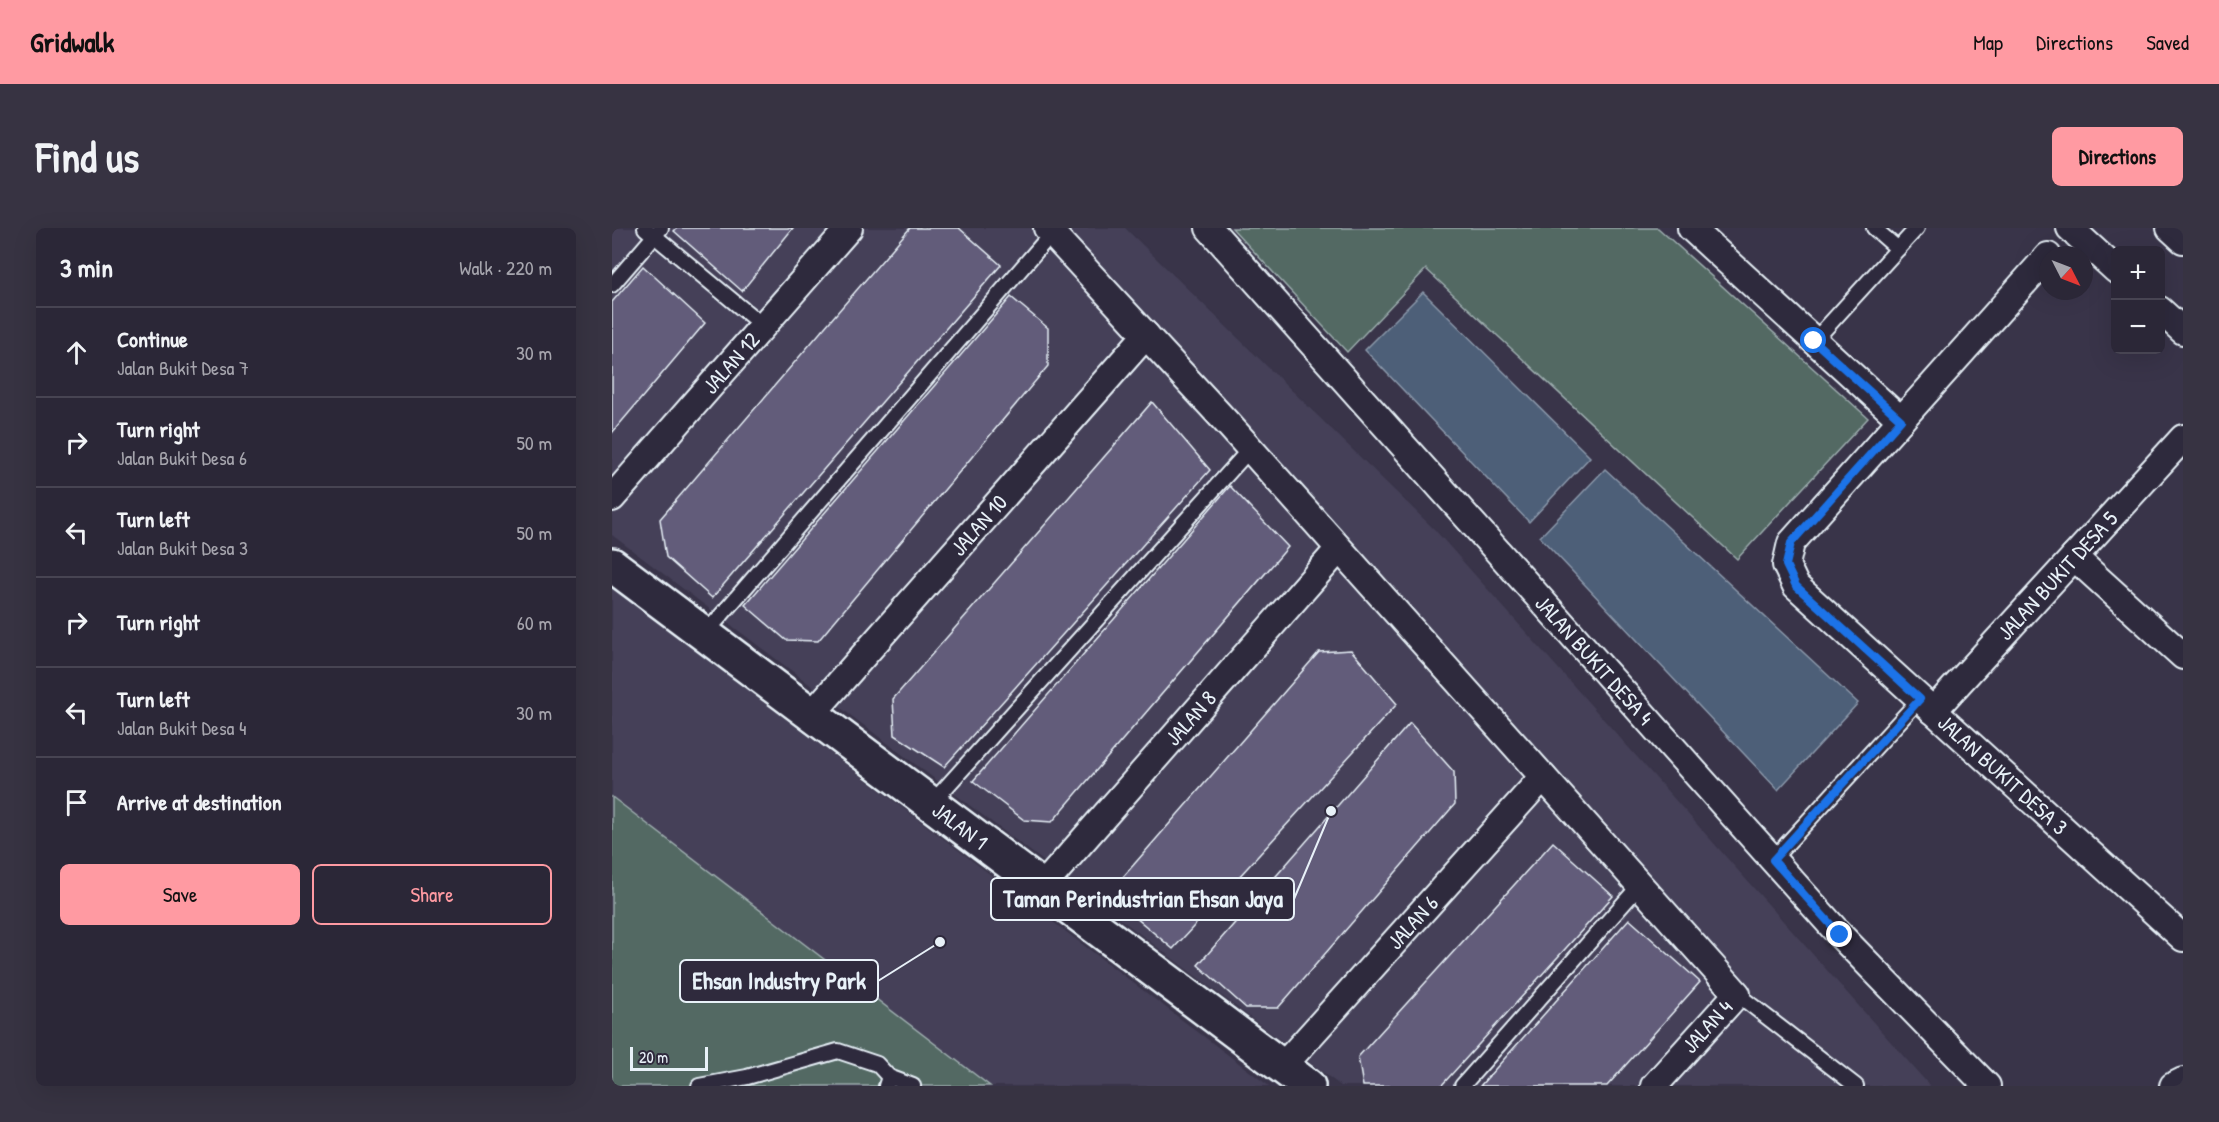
<!DOCTYPE html>
<html lang="en">
<head>
<meta charset="utf-8">
<style>
  :root { --surface:#2b2737; --page:#373342; --text:#f1f3f6; --muted:#a6a5ad; --line:#474452; --accent:#ff9aa2 }
  body { margin:0; font-family:"Patrick Hand",sans-serif; background:var(--page); color:var(--text) }
  .controls { position:absolute; right:18px; top:18px; display:grid; overflow:hidden; border-radius:9px; box-shadow:0 6px 24px #0002 }
  .controls button { width:54px; height:54px; display:grid; place-items:center; padding:0; border:0; border-bottom:2px solid var(--line); background:var(--surface); color:var(--text); font:30px sans-serif }
  .compass { position:absolute; left:1427px; top:18px; width:54px; height:54px; border-radius:50%; background:var(--surface); box-shadow:0 6px 24px #0002; rotate:132deg }
  .scale { position:absolute; left:18px; bottom:15px; width:78px; box-sizing:border-box; padding-left:6px; border:3px solid #e8f1f8; border-top:0; font-size:16px; line-height:21px; white-space:nowrap; color:#e8f1f8; -webkit-text-stroke:4px #2f2a3d; paint-order:stroke }
  .stop { position:absolute; width:18px; height:18px; margin:-14px; border:4px solid #1a73e8; border-radius:50%; background:#fff }
  .stop.end { background:#1a73e8; border-color:#fff; box-shadow:0 2px 6px #0008 }
  .list { margin:0; padding:0; list-style:none }
  h2 { display:flex; justify-content:space-between; align-items:center; height:78px; margin:0; padding:0 24px; font-size:26px }
  h2 small { font-size:20px; font-weight:400; color:var(--muted) }
  .list li { display:grid; grid-template-columns:39px 1fr auto; gap:18px; align-items:center; box-sizing:border-box; height:90px; padding:0 24px; border-top:2px solid var(--line) }
  .list b { display:block; font-size:22px; white-space:nowrap }
  .list p { margin:0; font-size:20px; white-space:nowrap; color:var(--muted) }
  .list em { font-size:20px; font-style:normal; color:var(--muted) }
  .actions { display:flex; gap:12px; padding:18px 24px }
  .actions a { flex:1; padding:14px 0; border:2px solid var(--accent); border-radius:9px; text-align:center; font-size:21px; color:var(--accent) }
  .actions .main { background:var(--accent); color:#111 }
  .icon { flex:none; width:33px; height:33px; fill:none; stroke:currentColor; stroke-width:2; stroke-linecap:round; stroke-linejoin:round }
  .map { position:relative; flex:none; width:1571px; height:858px; overflow:hidden; border-radius:9px }
  header { display:flex; align-items:center; gap:36px; box-sizing:border-box; height:84px; padding:0 30px; background:var(--accent); color:#111 }
  header strong { font-size:28px }
  nav { display:flex; gap:33px; margin-inline-start:auto; font-size:21px }
  .intro { display:flex; align-items:center; justify-content:space-between; box-sizing:border-box; height:144px; padding:0 36px }
  h1 { margin:0; font-size:42px }
  .button { padding:15px 27px; border-radius:9px; background:var(--accent); color:#111; font-size:21px; font-weight:700 }
  main { display:flex; gap:36px; padding:0 36px }
  aside { flex:1; background:var(--surface); border-radius:9px; box-shadow:0 6px 24px #0002 }
  .map>svg:first-child { display:block }
</style>
</head>
<body>
<header>
<strong>Gridwalk</strong>
<nav><a>Map</a><a>Directions</a><a>Saved</a></nav>
</header>
<div class="intro"><h1>Find us</h1><a class="button">Directions</a></div>
<main>
<aside>
<h2>3 min<small>Walk · 220 m</small></h2>
<ul class="list">
<li><svg class="icon" aria-label="ahead" viewBox="0 0 24 24"><path d="M12 20V5M6 11l6-6 6 6"/></svg><div><b>Continue</b><p>Jalan Bukit Desa 7</p></div><em>30 m</em></li>
<li><svg class="icon" aria-label="right" viewBox="0 0 24 24"><path d="M7 20v-9h11M14 6l5 5-5 5"/></svg><div><b>Turn right</b><p>Jalan Bukit Desa 6</p></div><em>50 m</em></li>
<li><svg class="icon" aria-label="left" viewBox="0 0 24 24"><path d="M17 20v-9H6M10 6l-5 5 5 5"/></svg><div><b>Turn left</b><p>Jalan Bukit Desa 3</p></div><em>50 m</em></li>
<li><svg class="icon" aria-label="right" viewBox="0 0 24 24"><path d="M7 20v-9h11M14 6l5 5-5 5"/></svg><div><b>Turn right</b></div><em>60 m</em></li>
<li><svg class="icon" aria-label="left" viewBox="0 0 24 24"><path d="M17 20v-9H6M10 6l-5 5 5 5"/></svg><div><b>Turn left</b><p>Jalan Bukit Desa 4</p></div><em>30 m</em></li>
<li><svg class="icon" aria-label="arrive" viewBox="0 0 24 24"><path d="M6 21V4h12l-3 4 3 4H6"/></svg><div><b>Arrive at destination</b></div></li>
</ul>
<div class="actions"><a class="main">Save</a><a>Share</a></div>
</aside>
<div class="map">
<svg width="1571" height="858" viewBox="0 0 1571 858">
  <rect width="100%" height="100%" fill="#393449"/>
  <filter id="ink" filterUnits="userSpaceOnUse"><feTurbulence type="fractalNoise" baseFrequency=".0167" numOctaves="2"/><feDisplacementMap in="SourceGraphic" scale="12" xChannelSelector="R" yChannelSelector="G"/><feConvolveMatrix kernelMatrix="1 2 1 2 8 2 1 2 1" color-interpolation-filters="sRGB"/></filter>
  <g filter="url(#ink)">
    <g fill="#454058">
      <polygon points="0,0 513,0 822,301 1318,858 729,858 0,307"/>
      <polygon points="0,359 657,858 378,858 0,569"/>
    </g>
    <g fill="#526964" stroke="#9dadae" stroke-width="1.5">
      <polygon points="620,0 1046,0 1256,190 1125,331 814,41 735,124"/>
      <polygon points="0,569 378,858 0,858"/>
    </g>
    <g fill="#4d5e78" stroke="#8b99ab" stroke-width="1.5">
      <polygon points="811,64 978,229 917,294 753,122"/>
      <polygon points="993,241 1246,475 1166,562 928,309"/>
    </g>
    <g fill="#625c7a" stroke="#e8f1f8" stroke-width="1.5">
      <polygon points="65,0 181,0 130,63 62,3"/>
      <polygon points="298,0 347,0 389,37 100,370 54,329 48,291"/>
      <polygon points="31,38 93,95 0,205 0,74"/>
      <polygon points="399,69 436,100 436,138 206,413 174,412 133,377"/>
      <polygon points="540,174 598,242 332,539 283,507 281,471"/>
      <polygon points="618,258 676,319 440,594 412,592 361,553"/>
      <polygon points="739,422 785,476 561,721 516,683 511,649 707,424"/>
      <polygon points="798,495 842,544 843,576 666,780 634,780 586,737"/>
      <polygon points="941,614 1001,668 829,858 751,858 746,829"/>
      <polygon points="1017,691 1088,754 995,858 868,858"/>
    </g>
    <g fill="none" stroke-linecap="round" stroke-linejoin="round">
      <g stroke="#e8f1f8" stroke-width="18">
        <g id="service">
          <polyline points="33,0 151,98"/>
          <polyline points="1262,0 1286,21"/>
          <polyline points="0,57 49,0"/>
          <polyline points="1202,113 1305,0"/>
          <polyline points="93,406 440,5"/>
          <polyline points="319,576 638,221"/>
          <polyline points="1161,631 1308,471"/>
          <polyline points="1125,766 1244,858"/>
          <polyline points="277,849 301,858"/>
          <polyline points="87,858 135,849 226,823 265,836 277,849 274,858"/>
          <polyline points="850,858 1028,657"/>
        </g>
      </g>
      <g stroke="#e8f1f8" stroke-width="30">
        <g id="minor">
          <polyline points="435,0 617,197 1125,766 1042,858"/>
          <path id="s1" d="M597 0 1228 707 1375 858"/>
          <polyline points="1079,0 1289,192"/>
          <polyline points="1458,0 1504,42"/>
          <polyline points="1558,0 1571,12"/>
          <path id="s2" d="M1436 28 1179 315 1174 337 1184 358 1571 710"/>
          <polyline points="1548,82 1571,103"/>
          <path id="s3" d="M0 270 237 0"/>
          <polyline points="1462,329 1571,428"/>
          <path id="s4" d="M1321 483 1571 210"/>
          <path id="s5" d="M200 486 534 107"/>
          <path id="s6" d="M430 659 726 322"/>
          <path id="s7" d="M670 839 931 549"/>
          <polyline points="1561,858 1571,853"/>
        </g>
      </g>
      <g stroke="#e8f1f8" stroke-width="38">
        <g id="tertiary">
          <path id="s8" d="M0 337 696 858"/>
        </g>
      </g>
      <use href="#service" stroke="#2f2a3d" stroke-width="14"/>
      <use href="#minor" stroke="#2f2a3d" stroke-width="26"/>
      <use href="#tertiary" stroke="#2f2a3d" stroke-width="33"/>
    </g>
  </g>
  <g fill="none" stroke-linecap="round" stroke-linejoin="round" filter="url(#ink)">
    <polyline stroke="#1a73e8" stroke-width="8" points="1202,113 1289,192 1179,315 1174,337 1184,358 1308,471 1161,632 1228,707"/>
  </g>
  <g text-anchor="middle" stroke-width="6" stroke-linejoin="round" paint-order="stroke">
    <g font-size="22" fill="#e8f1f8" stroke="#2f2a3d">
      <text dy="8" stroke="none"><textPath href="#s3" startOffset="180">JALAN 12</textPath></text>
      <text dy="8" stroke="none"><textPath href="#s5" startOffset="252">JALAN 10</textPath></text>
      <text dy="8" stroke="none"><textPath href="#s4" startOffset="184">JALAN BUKIT DESA 5</textPath></text>
      <text dy="8" stroke="none"><textPath href="#s1" startOffset="579">JALAN BUKIT DESA 4</textPath></text>
      <text dy="8" stroke="none"><textPath href="#s6" startOffset="225">JALAN 8</textPath></text>
      <text dy="8" stroke="none"><textPath href="#s2" startOffset="711">JALAN BUKIT DESA 3</textPath></text>
      <text dy="8" stroke="none"><textPath href="#s8" startOffset="435">JALAN 1</textPath></text>
      <text dy="8" stroke="none"><textPath href="#s7" startOffset="195">JALAN 6</textPath></text>
      <text transform="translate(1095 798) rotate(-48)" y="8">JALAN 4</text>
    </g>
  </g>
  <path fill="none" stroke="#e8f1f8" stroke-width="2" d="M719 583L682 671M328 714L266 753"/>
  <g fill="#e8f1f8" stroke="#2f2a3d" stroke-width="2">
    <circle cx="719" cy="583" r="6"/>
    <circle cx="328" cy="714" r="6"/>
  </g>
  <g fill="#2f2a3d" stroke="#e8f1f8" stroke-width="2">
    <rect x="379" y="650" width="303" height="42" rx="6"/>
    <rect x="68" y="732" width="198" height="42" rx="6"/>
  </g>
  <g font-size="24" text-anchor="middle" font-weight="bold" fill="#e8f1f8">
    <text x="531" y="679">Taman Perindustrian Ehsan Jaya</text>
    <text x="167" y="761">Ehsan Industry Park</text>
  </g>
</svg>
<div class="controls">
<button>+</button>
<button>−</button>
</div>
<svg class="compass" viewBox="-18 -18 36 36"><path d="M0-13l5 13h-10z" fill="#e53935"/><path d="M0 13l5-13h-10z" fill="#a6a5ad"/></svg>
<div class="scale">20 m</div>
<div class="stop" style="left:1202px;top:113px"></div>
<div class="stop end" style="left:1228px;top:707px"></div>
</div>
</main>
</body>
</html>
